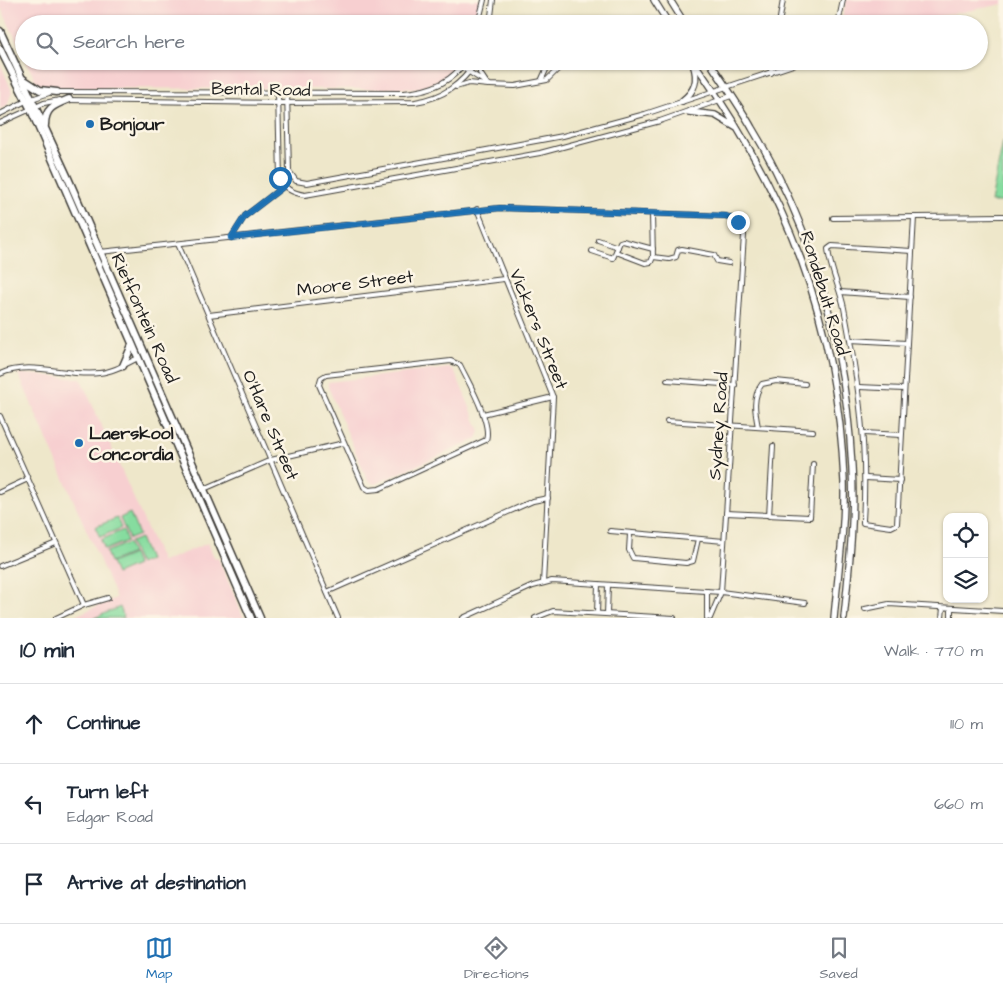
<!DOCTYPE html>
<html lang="en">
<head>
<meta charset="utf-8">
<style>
  :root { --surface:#fff; --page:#f2f2f3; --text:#1f2937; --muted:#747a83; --line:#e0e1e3; --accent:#1f6fb2 }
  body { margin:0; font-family:"Architects Daughter",sans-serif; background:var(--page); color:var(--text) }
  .controls { position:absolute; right:15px; bottom:15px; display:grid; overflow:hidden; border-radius:10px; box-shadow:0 1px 4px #0004 }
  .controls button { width:45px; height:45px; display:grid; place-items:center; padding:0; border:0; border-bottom:1px solid var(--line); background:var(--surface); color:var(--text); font:25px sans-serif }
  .stop { position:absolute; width:15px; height:15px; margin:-11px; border:4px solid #1f6fb2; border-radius:50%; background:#fff }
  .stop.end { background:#1f6fb2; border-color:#fff; box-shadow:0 1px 5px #0008 }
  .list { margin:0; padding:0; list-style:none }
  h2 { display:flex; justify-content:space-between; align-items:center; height:65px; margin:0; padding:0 20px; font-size:21px }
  h2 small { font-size:16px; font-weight:400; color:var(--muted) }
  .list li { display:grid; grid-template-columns:32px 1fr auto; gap:15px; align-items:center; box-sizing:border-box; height:80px; padding:0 20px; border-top:1px solid var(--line) }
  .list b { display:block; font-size:19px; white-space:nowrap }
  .list p { margin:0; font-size:16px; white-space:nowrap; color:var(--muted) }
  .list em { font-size:16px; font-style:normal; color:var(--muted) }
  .icon { flex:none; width:28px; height:28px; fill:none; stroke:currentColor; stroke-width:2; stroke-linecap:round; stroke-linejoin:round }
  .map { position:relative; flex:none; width:1003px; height:618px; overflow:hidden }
  .search { position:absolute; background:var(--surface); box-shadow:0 1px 4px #0004; left:15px; right:15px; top:15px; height:55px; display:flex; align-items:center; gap:12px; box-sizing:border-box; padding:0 18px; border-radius:28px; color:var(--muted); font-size:19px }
  .sheet { height:305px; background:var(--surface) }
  nav { display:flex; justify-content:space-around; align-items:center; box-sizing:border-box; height:70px; border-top:1px solid var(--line); background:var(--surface); font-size:14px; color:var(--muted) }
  nav a { display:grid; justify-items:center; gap:2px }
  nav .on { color:var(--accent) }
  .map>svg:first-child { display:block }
</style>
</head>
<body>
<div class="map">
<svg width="1003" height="618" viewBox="0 0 1003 618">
  <rect width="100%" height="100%" fill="#fcf5e5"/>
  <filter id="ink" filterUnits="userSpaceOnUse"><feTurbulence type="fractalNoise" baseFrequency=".02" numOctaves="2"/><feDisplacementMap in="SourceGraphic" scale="10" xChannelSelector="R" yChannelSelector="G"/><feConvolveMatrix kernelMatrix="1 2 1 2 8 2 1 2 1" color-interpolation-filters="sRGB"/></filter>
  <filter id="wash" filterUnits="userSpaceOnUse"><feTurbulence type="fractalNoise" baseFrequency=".0096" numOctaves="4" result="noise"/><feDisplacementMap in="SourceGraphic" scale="20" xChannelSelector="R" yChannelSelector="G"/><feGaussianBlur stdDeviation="1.12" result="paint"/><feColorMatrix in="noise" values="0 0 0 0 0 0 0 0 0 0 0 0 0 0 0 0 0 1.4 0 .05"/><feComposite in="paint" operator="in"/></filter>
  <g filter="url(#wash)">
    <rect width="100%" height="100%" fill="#eee7ca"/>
    <g fill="#f7cfd0">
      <polygon points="0,0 480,0 475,24 24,24 24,56 0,6"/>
      <polygon points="846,0 1003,0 1003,4 901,24 841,24"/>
      <polygon points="26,61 462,61 445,78 420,88 373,89 39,88"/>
      <polygon points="0,63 12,91 7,106 0,109"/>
      <polygon points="449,368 455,372 480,431 477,439 375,484 368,481 328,387 328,382"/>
      <polygon points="18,373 81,379 162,562 208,543 214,557 218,558 244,618 70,618 116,598"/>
    </g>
    <g fill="#86dc9f" stroke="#517c5e">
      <polygon points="1003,141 1003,202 991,202"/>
      <polygon points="130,513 139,535 129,539 120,518"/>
      <polygon points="117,518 121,528 100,537 95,527"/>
      <polygon points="123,530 127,541 105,550 101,540"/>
      <polygon points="140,538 149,560 139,564 130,542"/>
      <polygon points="128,543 132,553 110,562 106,552"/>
      <polygon points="133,554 137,565 116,574 111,563"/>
      <polygon points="120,607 124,618 94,618"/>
    </g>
  </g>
  <g filter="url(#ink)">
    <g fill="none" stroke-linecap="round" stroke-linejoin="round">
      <g stroke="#3c3a36" stroke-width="6">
        <g id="minor">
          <polyline points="478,24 484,0"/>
          <polyline points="490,24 493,0"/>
          <polyline points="779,24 783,0"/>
          <polyline points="838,24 843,0"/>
          <polyline points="480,61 480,73 486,82"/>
          <polyline points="461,67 490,85 515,86 547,80 566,61"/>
          <polyline points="771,73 772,61"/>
          <polyline points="541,81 550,61"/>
          <polyline points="456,87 469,83 488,85"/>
          <path d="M56 92 404 93C428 91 452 84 465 61"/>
          <path d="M278 92 280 178C284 189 293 193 305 195L540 153 660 121 731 96"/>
          <polyline points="287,92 289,171 296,181 307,183 563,136 645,114 805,61"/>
          <path d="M67 100 278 103 415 102C443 98 461 85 477 61"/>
          <polyline points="0,114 26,101 49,93"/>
          <polyline points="0,123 44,103 60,100"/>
          <polyline points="477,209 553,397 543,583"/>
          <polyline points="833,218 1003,216"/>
          <polyline points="231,238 245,216 284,186"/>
          <polyline points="598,240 618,247"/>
          <polyline points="178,244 338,618"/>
          <polyline points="592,251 613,258 620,242 623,241 653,249"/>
          <path d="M912 251 832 246 828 249C830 269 840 288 844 308 858 380 868 446 863 520V523L891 527 897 524 914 217"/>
          <path d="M100 252 500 208 726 216C736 219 741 225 744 235L721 592 710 618"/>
          <polyline points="616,252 645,263 651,262 653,257 652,215"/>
          <polyline points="653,257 669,259 676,257 678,250 682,249 714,255 717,261 729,263"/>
          <polyline points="840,292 910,297"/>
          <polyline points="209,315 504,279"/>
          <polyline points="850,340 907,343"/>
          <path d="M451 361 460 365 462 369C470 385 492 424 486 440L379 489 369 490 364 487 319 385 321 378 326 375Z"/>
          <path d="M0 374C32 360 65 377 99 373 113 372 126 364 138 358"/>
          <polyline points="667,380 735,385"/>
          <polyline points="859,387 904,389"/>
          <polyline points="483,414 553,397"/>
          <polyline points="0,416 84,605"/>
          <polyline points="667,421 813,431"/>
          <path d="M758 427C755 412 752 397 762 384L776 381 805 384"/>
          <polyline points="864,433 901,435"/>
          <polyline points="866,478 900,480"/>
          <polyline points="204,489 271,460 344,443"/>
          <polyline points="0,492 28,479"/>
          <polyline points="726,513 810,517 813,464"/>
          <polyline points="769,516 773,446"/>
          <polyline points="610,531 724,541"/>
          <polyline points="630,534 629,550 633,558 686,563 693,561 698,539"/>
          <polyline points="0,566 56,543"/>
          <polyline points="707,591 707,618"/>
          <polyline points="327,592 533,501 548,498"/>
          <polyline points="865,609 889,604 1003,611"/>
          <polyline points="597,613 598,584"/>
          <polyline points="607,614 608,585"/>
          <polyline points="56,618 84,605 108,598"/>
          <polyline points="463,618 533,586 552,581 721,592 805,603"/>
          <polyline points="535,618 553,611 674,618"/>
          <polyline points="942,618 943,608"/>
          <polyline points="951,618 951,609"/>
        </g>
      </g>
      <g stroke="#3c3a36" stroke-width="8">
        <g id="secondary">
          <polyline points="654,0 669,24"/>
          <polyline points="670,0 685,24"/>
          <path d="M693 61C786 191 838 321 844 482 845 527 838 573 834 618"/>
          <path d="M709 61C724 84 739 105 752 128 814 231 846 347 852 467 855 516 849 568 844 618"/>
          <path d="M682 101C695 91 699 80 693 64"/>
          <polyline points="689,112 715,115 735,127"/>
        </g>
      </g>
      <g stroke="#3c3a36" stroke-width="9">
        <g id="primary">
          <polyline points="0,31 68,178 260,618"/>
          <polyline points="0,49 31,110 251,618"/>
          <polyline points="23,79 40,90 57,92"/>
          <path d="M45 125C45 108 54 105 69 99"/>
          <polyline points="123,366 132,345"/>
        </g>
      </g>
      <use href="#minor" stroke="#fff" stroke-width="4"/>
      <use href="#secondary" stroke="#fff" stroke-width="5.5"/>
      <use href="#primary" stroke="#fff" stroke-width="6"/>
    </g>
  </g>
  <g fill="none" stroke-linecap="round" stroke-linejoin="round" filter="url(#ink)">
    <polyline stroke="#1f6fb2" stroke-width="6" points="280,178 284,186 245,216 231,238 500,208 726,216 738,222"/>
  </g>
  <g fill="#1f6fb2" stroke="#fcf5e5" stroke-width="2">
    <circle cx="90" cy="124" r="5"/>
    <circle cx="79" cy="443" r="5"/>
  </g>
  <g text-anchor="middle" stroke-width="5" stroke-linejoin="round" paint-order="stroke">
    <g font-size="18" fill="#1c1c1c" stroke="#fcf5e5">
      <text transform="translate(261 89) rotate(1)" y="6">Bental Road</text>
      <text transform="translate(355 283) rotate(-7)" y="6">Moore Street</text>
      <text transform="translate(825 293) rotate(73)" y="6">Rondebult Road</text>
      <text transform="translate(145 318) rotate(66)" y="6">Rietfontein Road</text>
      <text transform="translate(539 329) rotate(68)" y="6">Vickers Street</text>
      <text transform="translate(271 425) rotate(67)" y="6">O'Hare Street</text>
      <text transform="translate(718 426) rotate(-86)" y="6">Sydney Road</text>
    </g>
    <g font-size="18" font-weight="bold" fill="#1c1c1c" stroke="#fcf5e5" text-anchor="start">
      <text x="100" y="130">Bonjour</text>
      <text x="89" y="439">Laerskool<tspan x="89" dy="21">Concordia</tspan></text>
    </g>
  </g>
</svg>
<div class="controls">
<button><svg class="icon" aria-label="locate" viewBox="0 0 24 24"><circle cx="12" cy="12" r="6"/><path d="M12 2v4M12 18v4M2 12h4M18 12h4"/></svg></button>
<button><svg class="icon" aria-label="layers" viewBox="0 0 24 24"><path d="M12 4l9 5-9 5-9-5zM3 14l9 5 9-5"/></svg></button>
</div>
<div class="stop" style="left:280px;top:178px"></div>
<div class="stop end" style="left:738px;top:222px"></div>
<div class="search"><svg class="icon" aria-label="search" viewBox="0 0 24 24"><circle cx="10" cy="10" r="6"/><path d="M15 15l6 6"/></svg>Search here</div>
</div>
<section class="sheet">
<h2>10 min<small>Walk · 770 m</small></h2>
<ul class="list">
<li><svg class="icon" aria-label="ahead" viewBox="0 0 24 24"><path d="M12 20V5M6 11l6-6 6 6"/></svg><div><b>Continue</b></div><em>110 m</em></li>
<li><svg class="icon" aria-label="left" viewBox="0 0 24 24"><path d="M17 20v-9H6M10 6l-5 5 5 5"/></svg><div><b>Turn left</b><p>Edgar Road</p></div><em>660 m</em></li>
<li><svg class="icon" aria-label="arrive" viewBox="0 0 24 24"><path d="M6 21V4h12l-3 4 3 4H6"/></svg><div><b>Arrive at destination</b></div></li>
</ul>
</section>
<nav>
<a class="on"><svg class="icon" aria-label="map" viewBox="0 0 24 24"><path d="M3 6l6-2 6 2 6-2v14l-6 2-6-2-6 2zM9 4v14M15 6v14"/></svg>Map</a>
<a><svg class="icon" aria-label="directions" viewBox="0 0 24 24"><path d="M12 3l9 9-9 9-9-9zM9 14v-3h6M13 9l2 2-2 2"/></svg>Directions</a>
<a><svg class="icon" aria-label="saved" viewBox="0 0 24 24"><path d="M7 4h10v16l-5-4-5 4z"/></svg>Saved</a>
</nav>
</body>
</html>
